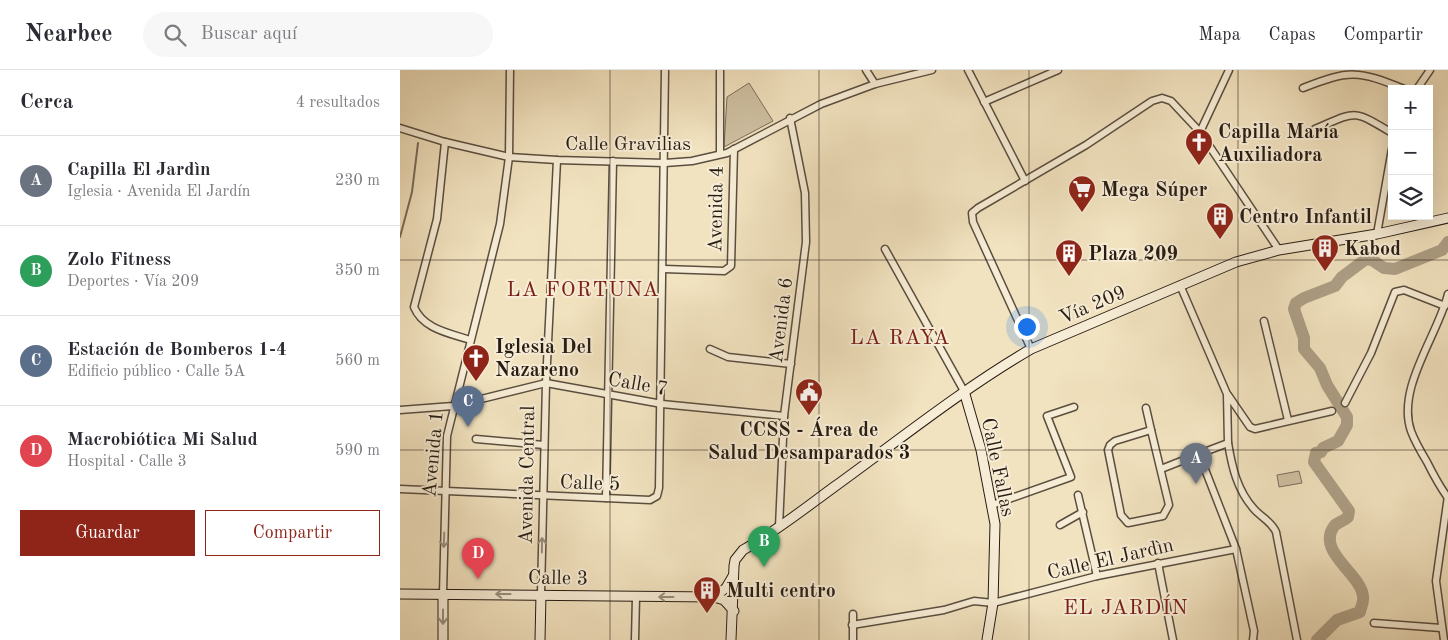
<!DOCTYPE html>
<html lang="es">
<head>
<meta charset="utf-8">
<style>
  :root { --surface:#fff; --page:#f7f7f7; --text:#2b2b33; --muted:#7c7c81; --line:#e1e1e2; --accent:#8f2418 }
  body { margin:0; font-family:"Old Standard TT",serif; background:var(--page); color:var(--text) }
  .controls { position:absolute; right:15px; top:15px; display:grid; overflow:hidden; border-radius:0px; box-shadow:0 5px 20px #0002 }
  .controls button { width:45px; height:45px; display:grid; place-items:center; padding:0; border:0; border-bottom:1px solid var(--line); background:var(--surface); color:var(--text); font:25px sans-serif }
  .you { position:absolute; left:626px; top:256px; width:18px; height:18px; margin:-12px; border:4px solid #fff; border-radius:50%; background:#1a73e8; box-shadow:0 0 0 8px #1a73e833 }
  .badge { display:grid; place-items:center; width:32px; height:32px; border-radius:50%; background:var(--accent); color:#fff; font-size:16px; font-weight:700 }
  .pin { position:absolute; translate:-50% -41px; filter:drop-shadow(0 1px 2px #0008) }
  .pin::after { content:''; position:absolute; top:26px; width:18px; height:15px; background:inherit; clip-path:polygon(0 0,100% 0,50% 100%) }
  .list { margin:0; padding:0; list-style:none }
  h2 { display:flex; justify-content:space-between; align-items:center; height:65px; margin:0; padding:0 20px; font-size:21px }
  h2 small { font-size:16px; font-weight:400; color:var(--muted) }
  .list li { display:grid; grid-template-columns:32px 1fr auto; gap:15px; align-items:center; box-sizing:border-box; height:90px; padding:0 20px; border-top:1px solid var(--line) }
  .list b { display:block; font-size:19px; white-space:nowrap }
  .list p { margin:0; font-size:16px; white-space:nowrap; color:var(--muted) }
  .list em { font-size:16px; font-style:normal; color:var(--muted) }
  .actions { display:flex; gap:10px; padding:15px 20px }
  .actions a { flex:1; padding:11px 0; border:1px solid var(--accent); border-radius:0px; text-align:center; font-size:18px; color:var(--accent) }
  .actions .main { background:var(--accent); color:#fff }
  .icon { flex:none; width:28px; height:28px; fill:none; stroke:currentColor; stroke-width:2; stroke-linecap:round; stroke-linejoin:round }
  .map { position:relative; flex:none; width:1048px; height:570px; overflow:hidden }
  header { display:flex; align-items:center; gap:30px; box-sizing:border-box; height:70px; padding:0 25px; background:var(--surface); border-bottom:1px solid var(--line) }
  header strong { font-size:24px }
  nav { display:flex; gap:28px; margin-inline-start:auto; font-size:18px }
  .search { width:350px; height:45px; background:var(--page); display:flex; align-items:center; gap:12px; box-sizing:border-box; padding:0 18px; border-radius:28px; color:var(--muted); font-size:19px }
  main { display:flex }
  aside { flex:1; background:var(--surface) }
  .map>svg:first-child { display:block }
</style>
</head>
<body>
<header>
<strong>Nearbee</strong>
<div class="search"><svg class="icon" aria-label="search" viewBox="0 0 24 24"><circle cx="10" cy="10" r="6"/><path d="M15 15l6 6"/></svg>Buscar aquí</div>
<nav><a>Mapa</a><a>Capas</a><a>Compartir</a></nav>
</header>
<main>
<aside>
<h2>Cerca<small>4 resultados</small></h2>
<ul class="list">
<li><span class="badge" style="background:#6b7280">A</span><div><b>Capilla El Jardìn</b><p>Iglesia · Avenida El Jardín</p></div><em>230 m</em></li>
<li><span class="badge" style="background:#2e9e5b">B</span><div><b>Zolo Fitness</b><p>Deportes · Vía 209</p></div><em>350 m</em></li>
<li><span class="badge" style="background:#5c6f8a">C</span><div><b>Estación de Bomberos 1-4</b><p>Edificio público · Calle 5A</p></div><em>560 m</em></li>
<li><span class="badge" style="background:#e0444e">D</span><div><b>Macrobiótica Mi Salud</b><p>Hospital · Calle 3</p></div><em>590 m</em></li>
</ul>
<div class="actions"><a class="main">Guardar</a><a>Compartir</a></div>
</aside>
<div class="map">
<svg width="1048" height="570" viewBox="0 0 1048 570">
  <rect width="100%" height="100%" fill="#f2e3c0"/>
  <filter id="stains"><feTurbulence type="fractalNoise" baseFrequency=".004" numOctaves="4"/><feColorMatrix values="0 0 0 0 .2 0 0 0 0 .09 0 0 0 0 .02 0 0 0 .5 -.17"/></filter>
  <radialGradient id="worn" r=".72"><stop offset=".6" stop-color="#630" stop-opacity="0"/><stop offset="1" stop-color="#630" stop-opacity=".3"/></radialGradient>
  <g fill="#cfc1a3" stroke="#7b6e5c">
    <polygon points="349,13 373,51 324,77 327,27"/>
    <polygon points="899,401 902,413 879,417 877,405"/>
  </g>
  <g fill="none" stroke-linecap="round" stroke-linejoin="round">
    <polyline stroke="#776b58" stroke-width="2" points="0,167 12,122 18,73"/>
    <path stroke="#ad9f86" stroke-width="12" d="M917 570 937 550 960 542C961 537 964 531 963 527 962 504 914 481 935 455 939 452 944 451 948 447L949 441 914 392 916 383 921 382 923 378 938 371 947 355V347L927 315 920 298 904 279V268L894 239 896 233 904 228 935 216 942 207 966 189 972 190 984 198 995 199 1042 180 1048 172"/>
    <g stroke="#5a4e3f" stroke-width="9">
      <g id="street">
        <polyline points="320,0 320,84"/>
        <polyline points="466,0 475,14"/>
        <polyline points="568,0 625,111"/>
        <path d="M903 18C949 0 958 0 1004 19"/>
        <polyline points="1017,19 1030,0"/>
        <polyline points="584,32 658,0"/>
        <polyline points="0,58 45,72 109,87 157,90 265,93 292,91 327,83 421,34 475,14 532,0"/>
        <path d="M915 59C957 41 952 39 992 63"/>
        <polyline points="800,62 829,0"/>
        <path d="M45 72 37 149 14 237C23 259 49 263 70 270"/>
        <polyline points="977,164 992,79"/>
        <polyline points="485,179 564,321"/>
        <polyline points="264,199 324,201 331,196 334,79"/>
        <polyline points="780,215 827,324 828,373 799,384 836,479 854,561 853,570"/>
        <path d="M1048 224C1038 265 996 318 1011 361 1015 372 1021 382 1027 392 1033 404 1040 417 1048 428"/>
        <polyline points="864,251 888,350"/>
        <polyline points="310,279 328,287 391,294"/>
        <polyline points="631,279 573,152 572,143 578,138 686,75 752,31 762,28 771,31 800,62 879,180"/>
        <polyline points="828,325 850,357 855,359 932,341"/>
        <polyline points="945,333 971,283 995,222 1004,220 1045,236"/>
        <polyline points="746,338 751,360"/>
        <polyline points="0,340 53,336 146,313 262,334 384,346"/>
        <polygon points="751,360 769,435 763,446 728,453 721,445 708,380 710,375 715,371"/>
        <polyline points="76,369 144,375"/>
        <path d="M828 373C832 397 837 420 854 439 862 448 871 451 876 462L897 570"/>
        <polyline points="761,399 799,384"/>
        <polyline points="0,419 250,430 257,426 259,418 265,0"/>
        <polyline points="678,425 697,506"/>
        <polyline points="206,428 213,91"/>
        <polyline points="592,435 671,407 647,346 674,337"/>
        <polyline points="660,455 683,442"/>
        <polyline points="379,457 384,346 406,172 405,123 390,48"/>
        <polyline points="758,493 773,570"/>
        <polyline points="43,524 47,366 100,154 109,87 110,0"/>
        <polyline points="141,524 146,313 157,90"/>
        <polyline points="453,544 453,570"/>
        <polyline points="974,553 1041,558"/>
        <polyline points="452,555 544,540 574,531 593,533 697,506 836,479"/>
        <polyline points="235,570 236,527"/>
        <polyline points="1044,570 1036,511 1048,426"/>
      </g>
    </g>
    <g stroke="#271c14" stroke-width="11">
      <g id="secondary">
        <polyline points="564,321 581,380 595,454 593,533 587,570"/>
        <polyline points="0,524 314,527 324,530 334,541"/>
        <polyline points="314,527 326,518 333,506"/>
        <polyline points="43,570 43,524"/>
        <polyline points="140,570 141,524"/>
        <path d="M331 570 334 496 335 490 343 480C375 462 404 439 434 417 499 370 561 320 631 279L836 192 879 180 977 164 1048 148"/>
      </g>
    </g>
    <use href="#street" stroke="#f7edd6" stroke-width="6"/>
    <use href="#secondary" stroke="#f7edd6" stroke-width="9"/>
  </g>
  <defs><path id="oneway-shaft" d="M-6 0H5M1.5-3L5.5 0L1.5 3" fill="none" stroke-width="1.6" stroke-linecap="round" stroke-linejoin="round" transform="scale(1.25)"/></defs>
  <g stroke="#998f7f">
    <use href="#oneway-shaft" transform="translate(44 470) rotate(92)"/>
    <use href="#oneway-shaft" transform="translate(142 475) rotate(-89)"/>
    <use href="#oneway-shaft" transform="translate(103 524) rotate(-180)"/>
    <use href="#oneway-shaft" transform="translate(266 527) rotate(-180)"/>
    <use href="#oneway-shaft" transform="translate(43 547) rotate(90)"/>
  </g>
  <path fill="none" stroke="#271c14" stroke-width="1" stroke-opacity="0.55" d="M210 0V570M419 0V570M629 0V570M838 0V570M0 190H1048M0 380H1048"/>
  <defs>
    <g id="church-pin" transform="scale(1.4375)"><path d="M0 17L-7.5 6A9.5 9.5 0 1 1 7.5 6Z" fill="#8f2418" stroke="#f7edd6"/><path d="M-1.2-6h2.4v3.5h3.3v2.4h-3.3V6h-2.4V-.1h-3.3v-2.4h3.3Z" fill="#fff"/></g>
    <g id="supermarket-pin" transform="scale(1.4375)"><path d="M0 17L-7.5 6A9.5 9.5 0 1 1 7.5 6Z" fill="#8f2418" stroke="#f7edd6"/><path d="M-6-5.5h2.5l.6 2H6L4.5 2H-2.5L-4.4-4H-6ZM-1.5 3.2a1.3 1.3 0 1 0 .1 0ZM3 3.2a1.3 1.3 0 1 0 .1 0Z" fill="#fff"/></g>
    <g id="building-pin" transform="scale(1.4375)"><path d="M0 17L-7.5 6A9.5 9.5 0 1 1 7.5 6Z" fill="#8f2418" stroke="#f7edd6"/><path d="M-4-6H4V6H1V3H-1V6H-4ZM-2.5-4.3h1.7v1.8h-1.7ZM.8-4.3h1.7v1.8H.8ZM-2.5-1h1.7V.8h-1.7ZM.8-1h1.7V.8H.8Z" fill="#fff"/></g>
    <g id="civic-pin" transform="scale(1.4375)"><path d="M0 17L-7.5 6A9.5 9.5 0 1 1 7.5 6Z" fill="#8f2418" stroke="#f7edd6"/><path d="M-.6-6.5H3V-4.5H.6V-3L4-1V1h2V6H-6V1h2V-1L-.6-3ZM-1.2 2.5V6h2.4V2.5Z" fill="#fff"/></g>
  </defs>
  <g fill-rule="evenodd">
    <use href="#church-pin" x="799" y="72"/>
    <use href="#supermarket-pin" x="682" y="119"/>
    <use href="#building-pin" x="820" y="146"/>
    <use href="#building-pin" x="925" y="178"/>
    <use href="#building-pin" x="669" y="183"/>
    <use href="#church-pin" x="76" y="288"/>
    <use href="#civic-pin" x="409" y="322"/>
    <use href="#building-pin" x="307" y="520"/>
  </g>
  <g text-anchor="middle" stroke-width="4" stroke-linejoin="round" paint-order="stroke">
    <g font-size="20" font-weight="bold" fill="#271c14" stroke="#f7edd6" text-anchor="start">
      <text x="818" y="68">Capilla María<tspan x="818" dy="23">Auxiliadora</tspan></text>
      <text x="701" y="126">Mega Súper</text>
      <text x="839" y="153">Centro Infantil</text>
      <text x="944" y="185">Kabod</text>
      <text x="688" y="190">Plaza 209</text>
      <text x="95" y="283">Iglesia Del<tspan x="95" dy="23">Nazareno</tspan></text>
      <text x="409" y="366" text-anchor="middle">CCSS - Área de<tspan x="409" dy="23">Salud Desamparados 3</tspan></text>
      <text x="326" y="527">Multi centro</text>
    </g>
    <g font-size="20" fill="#271c14" stroke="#f7edd6">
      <text x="228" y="80">Calle Gravilias</text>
      <text transform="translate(315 139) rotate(-89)" y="7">Avenida 4</text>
      <text transform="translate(692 234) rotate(-23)" y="7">Vía 209</text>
      <text transform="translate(380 250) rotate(-83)" y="7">Avenida 6</text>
      <text transform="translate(238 313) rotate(10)" y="7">Calle 7</text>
      <text transform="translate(32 384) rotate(-85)" y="7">Avenida 1</text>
      <text transform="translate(599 397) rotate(78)" y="7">Calle Fallas</text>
      <text transform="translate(126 405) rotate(-89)" y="7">Avenida Central</text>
      <text transform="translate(190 412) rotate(2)" y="7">Calle 5</text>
      <text transform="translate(710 488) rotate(-13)" y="7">Calle El Jardìn</text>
      <text transform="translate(158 507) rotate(1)" y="7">Calle 3</text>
    </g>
    <g font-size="21" letter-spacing="1" fill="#7a1f14" stroke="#f7edd6">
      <text x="183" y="226">LA FORTUNA</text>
      <text x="500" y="274">LA RAYA</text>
      <text x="726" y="544">EL JARDÍN</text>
    </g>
  </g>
  <rect width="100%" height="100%" filter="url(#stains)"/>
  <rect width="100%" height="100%" fill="url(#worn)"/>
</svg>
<div class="controls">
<button>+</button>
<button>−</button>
<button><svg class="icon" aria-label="layers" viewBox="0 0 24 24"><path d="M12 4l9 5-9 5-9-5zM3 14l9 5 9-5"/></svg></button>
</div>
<div class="you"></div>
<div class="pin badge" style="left:796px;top:414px;background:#6b7280">A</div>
<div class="pin badge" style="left:364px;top:497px;background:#2e9e5b">B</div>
<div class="pin badge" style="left:68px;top:357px;background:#5c6f8a">C</div>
<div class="pin badge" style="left:78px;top:509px;background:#e0444e">D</div>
</div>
</main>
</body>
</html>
